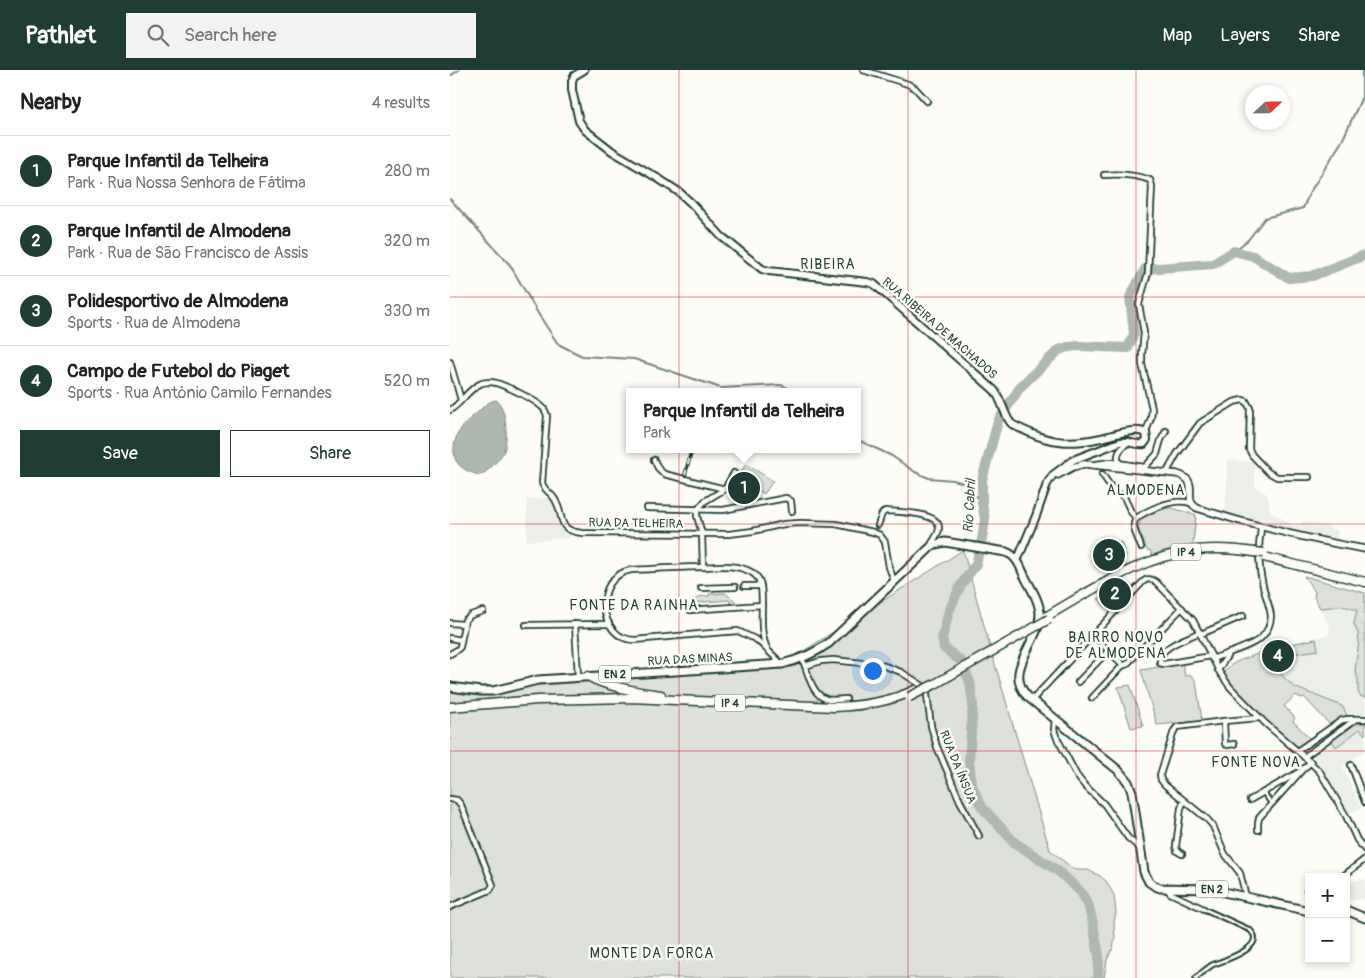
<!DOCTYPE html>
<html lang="en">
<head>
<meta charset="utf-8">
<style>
  :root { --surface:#fff; --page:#f2f2f2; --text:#222; --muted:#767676; --line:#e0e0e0; --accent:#1f3d34 }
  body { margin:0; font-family:Pangolin,sans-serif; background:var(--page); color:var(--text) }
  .controls { position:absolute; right:15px; bottom:15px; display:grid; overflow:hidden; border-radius:0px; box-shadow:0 2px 8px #0003 }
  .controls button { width:45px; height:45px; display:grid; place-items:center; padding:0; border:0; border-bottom:1px solid var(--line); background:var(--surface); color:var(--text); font:25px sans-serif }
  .compass { position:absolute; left:795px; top:15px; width:45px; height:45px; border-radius:50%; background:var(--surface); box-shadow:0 2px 8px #0003; rotate:68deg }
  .you { position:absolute; left:422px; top:600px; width:18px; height:18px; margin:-12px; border:4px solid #fff; border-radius:50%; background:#1a73e8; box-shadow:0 0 0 8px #1a73e833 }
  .badge { display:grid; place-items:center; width:32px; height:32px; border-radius:50%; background:var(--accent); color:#fff; font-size:16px; font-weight:700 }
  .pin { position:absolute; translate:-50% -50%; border:2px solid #fff; box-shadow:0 1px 5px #0006 }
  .popup { position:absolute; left:176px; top:318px; width:235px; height:65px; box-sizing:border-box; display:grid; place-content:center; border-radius:0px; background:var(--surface); filter:drop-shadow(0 1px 4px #0005); font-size:16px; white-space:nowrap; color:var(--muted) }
  .popup b { font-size:19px; color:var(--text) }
  .popup::after { content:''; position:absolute; left:50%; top:100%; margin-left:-10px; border:10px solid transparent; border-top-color:var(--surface) }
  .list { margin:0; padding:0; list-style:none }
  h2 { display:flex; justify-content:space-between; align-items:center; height:65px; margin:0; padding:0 20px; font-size:21px }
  h2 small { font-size:16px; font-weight:400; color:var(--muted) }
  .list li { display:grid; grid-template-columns:32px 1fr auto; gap:15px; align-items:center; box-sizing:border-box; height:70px; padding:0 20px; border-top:1px solid var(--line) }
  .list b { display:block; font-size:19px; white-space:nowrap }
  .list p { margin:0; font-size:16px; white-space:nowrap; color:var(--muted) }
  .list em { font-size:16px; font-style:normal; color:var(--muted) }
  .actions { display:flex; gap:10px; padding:15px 20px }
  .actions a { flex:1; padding:11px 0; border:1px solid var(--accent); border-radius:0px; text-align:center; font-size:18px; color:var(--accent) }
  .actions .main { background:var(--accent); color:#fff }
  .icon { flex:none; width:28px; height:28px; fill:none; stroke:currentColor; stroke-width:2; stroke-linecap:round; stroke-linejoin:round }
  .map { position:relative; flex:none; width:915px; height:908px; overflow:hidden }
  header { display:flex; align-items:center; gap:30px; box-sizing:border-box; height:70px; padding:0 25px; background:var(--accent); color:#fff }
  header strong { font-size:24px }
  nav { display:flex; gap:28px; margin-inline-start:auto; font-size:18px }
  .search { width:350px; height:45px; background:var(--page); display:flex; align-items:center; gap:12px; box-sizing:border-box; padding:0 18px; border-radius:0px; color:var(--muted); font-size:19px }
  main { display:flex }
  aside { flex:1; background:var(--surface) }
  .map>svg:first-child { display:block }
</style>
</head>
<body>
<header>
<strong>Pathlet</strong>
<div class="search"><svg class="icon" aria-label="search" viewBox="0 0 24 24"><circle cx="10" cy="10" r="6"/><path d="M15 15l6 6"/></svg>Search here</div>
<nav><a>Map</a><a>Layers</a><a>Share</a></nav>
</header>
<main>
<aside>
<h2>Nearby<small>4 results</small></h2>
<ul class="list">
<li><span class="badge">1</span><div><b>Parque Infantil da Telheira</b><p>Park · Rua Nossa Senhora de Fátima</p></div><em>280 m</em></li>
<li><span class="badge">2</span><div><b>Parque Infantil de Almodena</b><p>Park · Rua de São Francisco de Assis</p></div><em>320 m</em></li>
<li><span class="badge">3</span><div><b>Polidesportivo de Almodena</b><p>Sports · Rua de Almodena</p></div><em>330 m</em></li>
<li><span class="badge">4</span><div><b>Campo de Futebol do Piaget</b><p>Sports · Rua António Camilo Fernandes</p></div><em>520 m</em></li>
</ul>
<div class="actions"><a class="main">Save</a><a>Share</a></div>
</aside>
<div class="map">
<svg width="915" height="908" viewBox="0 0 915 908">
  <rect width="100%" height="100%" fill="#fdfcf7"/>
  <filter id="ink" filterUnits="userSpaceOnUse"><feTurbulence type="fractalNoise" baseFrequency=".02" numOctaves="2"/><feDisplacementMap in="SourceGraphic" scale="10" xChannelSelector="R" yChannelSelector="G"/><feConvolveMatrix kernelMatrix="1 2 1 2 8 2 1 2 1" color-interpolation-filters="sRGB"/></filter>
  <g filter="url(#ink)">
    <g fill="#eceee9">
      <polygon points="778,390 804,392 805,415 808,420 817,424 821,442 843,455 852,455 852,451 879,456 879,458 888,460 886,470 812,454 775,442"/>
      <polygon points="101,428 107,436 111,457 120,466 119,468 77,471 77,429"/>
      <polygon points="893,536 907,540 904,554 908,563 909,571 905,600 908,609 912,627 915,628 915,646 897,645 891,636 844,617 809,583 819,580 826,576 879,565 879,552 877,552 870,538"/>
      <polygon points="909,653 915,653 915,680 893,697 911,738 898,744 863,685 881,670 904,655"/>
      <polygon points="915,809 915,829 896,830 896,813"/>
    </g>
    <g fill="#dde0db" stroke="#7e8e88">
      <polygon points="296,394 323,411 314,424 305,418 298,428 283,418 290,408 288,407"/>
      <polygon points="717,438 722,438 746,445 743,474 724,478 702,485 701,481 697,480 688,458 692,447"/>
      <polygon points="671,472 676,486 647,498 642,483"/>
      <polygon points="513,480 542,584 600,780 623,799 628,800 638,800 650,806 656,811 664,825 666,843 664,852 665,868 663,878 657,890 654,908 0,908 0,618 325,599"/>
      <polygon points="854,506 915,523 915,628 910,626 908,622 908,609 905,600 909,571 908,563 904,554 907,540 893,536 870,538 864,527 865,522"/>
      <polygon points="675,515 679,520 658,540 648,529"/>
      <path d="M275 523 285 531 286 533 281 535 279 530 243 533C246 526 253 526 259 526V524Z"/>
      <polygon points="866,569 868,580 842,584 840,574"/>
      <path d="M809 583 844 617 892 636 897 645 881 656 854 627 851 628 846 625 834 636 845 648 843 651 861 670 847 679 826 661 794 630 776 609 774 602C783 590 797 589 809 583Z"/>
      <polygon points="732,593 735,606 741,605 746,611 752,651 707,655 691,600"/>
      <polygon points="680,615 693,656 681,658 668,617"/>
      <polygon points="915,653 915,665 910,659 886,677 881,670 905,654"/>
    </g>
    <path fill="#aeb8b1" stroke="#75877f" d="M46 330C57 337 58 370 54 381 52 387 35 405 29 405 26 405 21 402 18 401 12 398 7 394 5 388 0 368 13 354 27 343 32 338 38 331 46 330Z"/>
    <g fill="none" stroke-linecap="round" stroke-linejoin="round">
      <g stroke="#75877f" stroke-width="2">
        <polyline points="0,6 9,0"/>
        <polyline points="0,129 60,195 89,245 108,274 132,286 184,289 271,318 331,315 346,322"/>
        <polyline points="784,181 798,170 815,148 853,138 860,122 892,71 912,27 912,0"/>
        <polyline points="408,370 442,386 465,402 479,408 503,410 514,413 532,433"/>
      </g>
      <polyline stroke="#aeb8b1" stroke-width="10" points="648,908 649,886 643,854 638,834 630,821 608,801 565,773 532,737 522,716 519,691 523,634 520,612 511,591 494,578 492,568 499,541 511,515 526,494 532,469 535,449 532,433 532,410 548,351 571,316 609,280 618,277 629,276 678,278 684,264 680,227 695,199 763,194 784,181 803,186 839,208 862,206 915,185"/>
      <g stroke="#1f3d34" stroke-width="7">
        <g id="pedestrian">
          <polyline points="813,722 822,734"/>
          <path d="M746 908C751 903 756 899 762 895 772 891 819 877 800 860L754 839"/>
        </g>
      </g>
      <g stroke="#1f3d34" stroke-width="8">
        <g id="minor">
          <polyline points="413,0 458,14 465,18 477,31"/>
          <path d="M654 105C668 104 686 105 700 110L702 116 698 203 689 234 694 263 692 284V294L702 339 701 348 696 362"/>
          <polyline points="0,292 11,330"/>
          <path d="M0 340C12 333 17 320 30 314 33 312 37 312 41 312 52 313 83 329 91 336 95 339 96 342 97 346L92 413C94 420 100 422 104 428 116 445 104 460 132 463L279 464 303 461 334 454 350 453 386 454 423 462 430 465 435 472 439 497 444 511"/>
          <polyline points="204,390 208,398 214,404 275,419"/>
          <path d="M669 393C665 383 672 378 679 371"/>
          <polyline points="646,394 661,392 694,397"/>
          <polyline points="694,398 707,384 711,370 716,361"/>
          <polyline points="717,402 727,384 750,353 784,332 792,330 796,331 800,338 799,379 802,385 818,402 827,407 859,407"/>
          <polyline points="652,404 663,420 674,427 681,442 686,448"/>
          <polyline points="197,438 273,440 336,428 341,431 342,441"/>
          <path d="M428 455 432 444 435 441C447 442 488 442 489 457 490 463 483 470 481 475"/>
          <path d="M691 477C689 470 683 461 684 454 684 444 716 433 725 432 730 431 736 432 741 433"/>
          <polyline points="253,497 252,464 247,446 247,440 255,431 275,419 284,403"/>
          <polyline points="294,516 311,516"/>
          <polyline points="251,518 285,517"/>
          <polyline points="240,540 312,535"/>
          <polyline points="0,553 13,554"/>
          <polyline points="125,554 128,606"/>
          <polyline points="76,555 159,554"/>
          <path d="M750 562C736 569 719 573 710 586V593L714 594 761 586"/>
          <polyline points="751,564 793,546"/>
          <polyline points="643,565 673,595 676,595 732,538"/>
          <polyline points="0,568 11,570"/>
          <path d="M317 578C308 560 314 536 311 517 310 504 297 499 286 497 276 495 265 496 255 497 230 497 206 499 181 500 142 507 148 570 185 570L250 564 288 561 307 570 332 594"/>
          <polyline points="0,584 7,580 10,577 15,550 21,545 33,541"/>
          <polyline points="352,588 355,596 371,591 383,590 432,595 451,602 473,616 477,625 481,656 487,677 510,731 529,766"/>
          <path d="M762 589C775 584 803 576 812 567 817 562 821 553 821 546 820 536 815 526 813 516 808 496 808 477 811 458"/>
          <path d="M355 596C359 607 363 625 376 629 382 631 390 629 396 629"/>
          <polyline points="768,600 779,583"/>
          <polyline points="628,612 659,580"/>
          <polyline points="642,628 673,595"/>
          <path d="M582 630 690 515C695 509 699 507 706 512L743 550 770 603 780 617 816 654 859 691 870 702 896 746 907 770 915 780"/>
          <polyline points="605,650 604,659 606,666 627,706 635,716 654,734 678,768 691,779"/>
          <polyline points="774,651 775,674 777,675 784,674"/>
          <polyline points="847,681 892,650 899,649 915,649"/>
          <polyline points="854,687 906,649"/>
          <polyline points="901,695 915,732"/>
          <polyline points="0,729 7,730 11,735 43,815 40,820 0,837"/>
          <polyline points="800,730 849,702"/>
          <polyline points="808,760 808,753 809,748 852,700 861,692"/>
          <polyline points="732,784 727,781 726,776 731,738 734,731"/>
          <polyline points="892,807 915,789"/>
          <polyline points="717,818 720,823 754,839"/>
          <polyline points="857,821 859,820"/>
          <polyline points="796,827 790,803 775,784 763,756 757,749 715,715 711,710 710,705 724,661 727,657 774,651 809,648"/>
        </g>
      </g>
      <g stroke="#1f3d34" stroke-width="9">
        <path id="tertiary" d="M608 405 623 397 634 394 727 404C752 411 731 429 747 438 803 456 857 469 915 479"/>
      </g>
      <g stroke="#1f3d34" stroke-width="10">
        <path id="secondary" d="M134 0 124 6 122 11V20L129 51 135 60 162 81 209 109 229 122 241 133 271 166 312 199 319 201 417 212 424 214 544 320C552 329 555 349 562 354 566 357 572 359 576 361 602 374 623 374 651 368 663 365 686 357 696 363L697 370 694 374C685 376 679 370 670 372L623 390 603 405 597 414 586 446 567 491"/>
      </g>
      <g stroke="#1f3d34" stroke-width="11">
        <g id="primary">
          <path d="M0 617 31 621H43L88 610 332 594C349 590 365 583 379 573L483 475 490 473 495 472 556 482C567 486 570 496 574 505 580 517 590 531 590 545 589 573 552 601 578 627L668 700 678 712 682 722 694 802 699 812 705 816 710 818 760 819 859 841"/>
          <polyline points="896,840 915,848"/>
        </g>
      </g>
      <g stroke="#1f3d34" stroke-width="11">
        <g id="trunk">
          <polyline points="814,487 915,512"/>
          <path d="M597 546C644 519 692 486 747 480 766 478 785 479 804 482"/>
          <path d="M138 606C154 616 192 623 211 625"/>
          <path d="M0 637 88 630 181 628 384 637C411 636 440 632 465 620"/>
        </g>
      </g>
      <use href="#pedestrian" stroke="#fdfcf7" stroke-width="3"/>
      <use href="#minor" stroke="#fdfcf7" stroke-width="4.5"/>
      <use href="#tertiary" stroke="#fdfcf7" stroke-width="5.5"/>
      <use href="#secondary" stroke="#fdfcf7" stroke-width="6"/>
      <use href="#primary" stroke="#fdfcf7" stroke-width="7"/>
      <use href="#trunk" stroke="#fdfcf7" stroke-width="8"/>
      <g stroke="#1f3d34" stroke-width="4">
        <polyline id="rail" points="235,405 242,379"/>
      </g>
      <use href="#rail" stroke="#fdfcf7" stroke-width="2" stroke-dasharray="5.5" stroke-linecap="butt"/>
      <g stroke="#1f3d34" stroke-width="11" stroke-linecap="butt">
        <g id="trunk-bridge">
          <polyline points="804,482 814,483"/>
          <polyline points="459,627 485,614 599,549"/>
        </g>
      </g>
      <use href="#trunk-bridge" stroke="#fdfcf7" stroke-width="8"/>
    </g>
  </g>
  <path fill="none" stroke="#d62828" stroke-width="1" stroke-opacity="0.55" d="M229 0V908M458 0V908M686 0V908M0 227H915M0 454H915M0 681H915"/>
  <g text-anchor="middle" stroke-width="5" stroke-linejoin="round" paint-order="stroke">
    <g fill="#fdfcf7" stroke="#62766e" stroke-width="1">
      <rect x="721" y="473.5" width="30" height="17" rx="4"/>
      <rect x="149" y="595.5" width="32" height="17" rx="4"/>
      <rect x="265" y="624.5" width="30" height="17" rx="4"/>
      <rect x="746" y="810.5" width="32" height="17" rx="4"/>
    </g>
    <g font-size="11" font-weight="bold" fill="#1f3d34">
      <text x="736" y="486">IP 4</text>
      <text x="165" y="608">EN 2</text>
      <text x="280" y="637">IP 4</text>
      <text x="762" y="823">EN 2</text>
    </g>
    <g font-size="12" fill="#1f3d34" stroke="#fdfcf7">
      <text transform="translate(490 258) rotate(41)" y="4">RUA RIBEIRA DE MACHADOS</text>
      <text transform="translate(186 453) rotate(1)" y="4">RUA DA TELHEIRA</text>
      <text transform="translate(240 589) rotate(-3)" y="4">RUA DAS MINAS</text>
      <text transform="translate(508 697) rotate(68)" y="4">RUA DA ÍNSUA</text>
    </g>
    <g font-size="14" letter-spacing="1" fill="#1f3d34" stroke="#fdfcf7">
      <text x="378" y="199">RIBEIRA</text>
      <text x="696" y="425">ALMODENA</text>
      <text x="184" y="540">FONTE DA RAINHA</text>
      <text x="666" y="572">BAIRRO NOVO<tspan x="666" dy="16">DE ALMODENA</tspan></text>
      <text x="806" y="697">FONTE NOVA</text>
      <text x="202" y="888">MONTE DA FORCA</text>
    </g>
    <g font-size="14" font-style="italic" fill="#435c53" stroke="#fdfcf7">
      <text transform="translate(519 436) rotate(-87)" y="5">Rio Cabril</text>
    </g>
  </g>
</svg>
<div class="controls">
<button>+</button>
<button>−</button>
</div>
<svg class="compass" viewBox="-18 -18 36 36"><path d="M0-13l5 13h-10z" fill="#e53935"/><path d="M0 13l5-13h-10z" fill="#767676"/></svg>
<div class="you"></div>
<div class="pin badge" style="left:294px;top:418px">1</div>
<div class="popup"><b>Parque Infantil da Telheira</b>Park</div>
<div class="pin badge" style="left:665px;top:524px">2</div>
<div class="pin badge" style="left:659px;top:485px">3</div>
<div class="pin badge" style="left:828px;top:586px">4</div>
</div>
</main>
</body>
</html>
